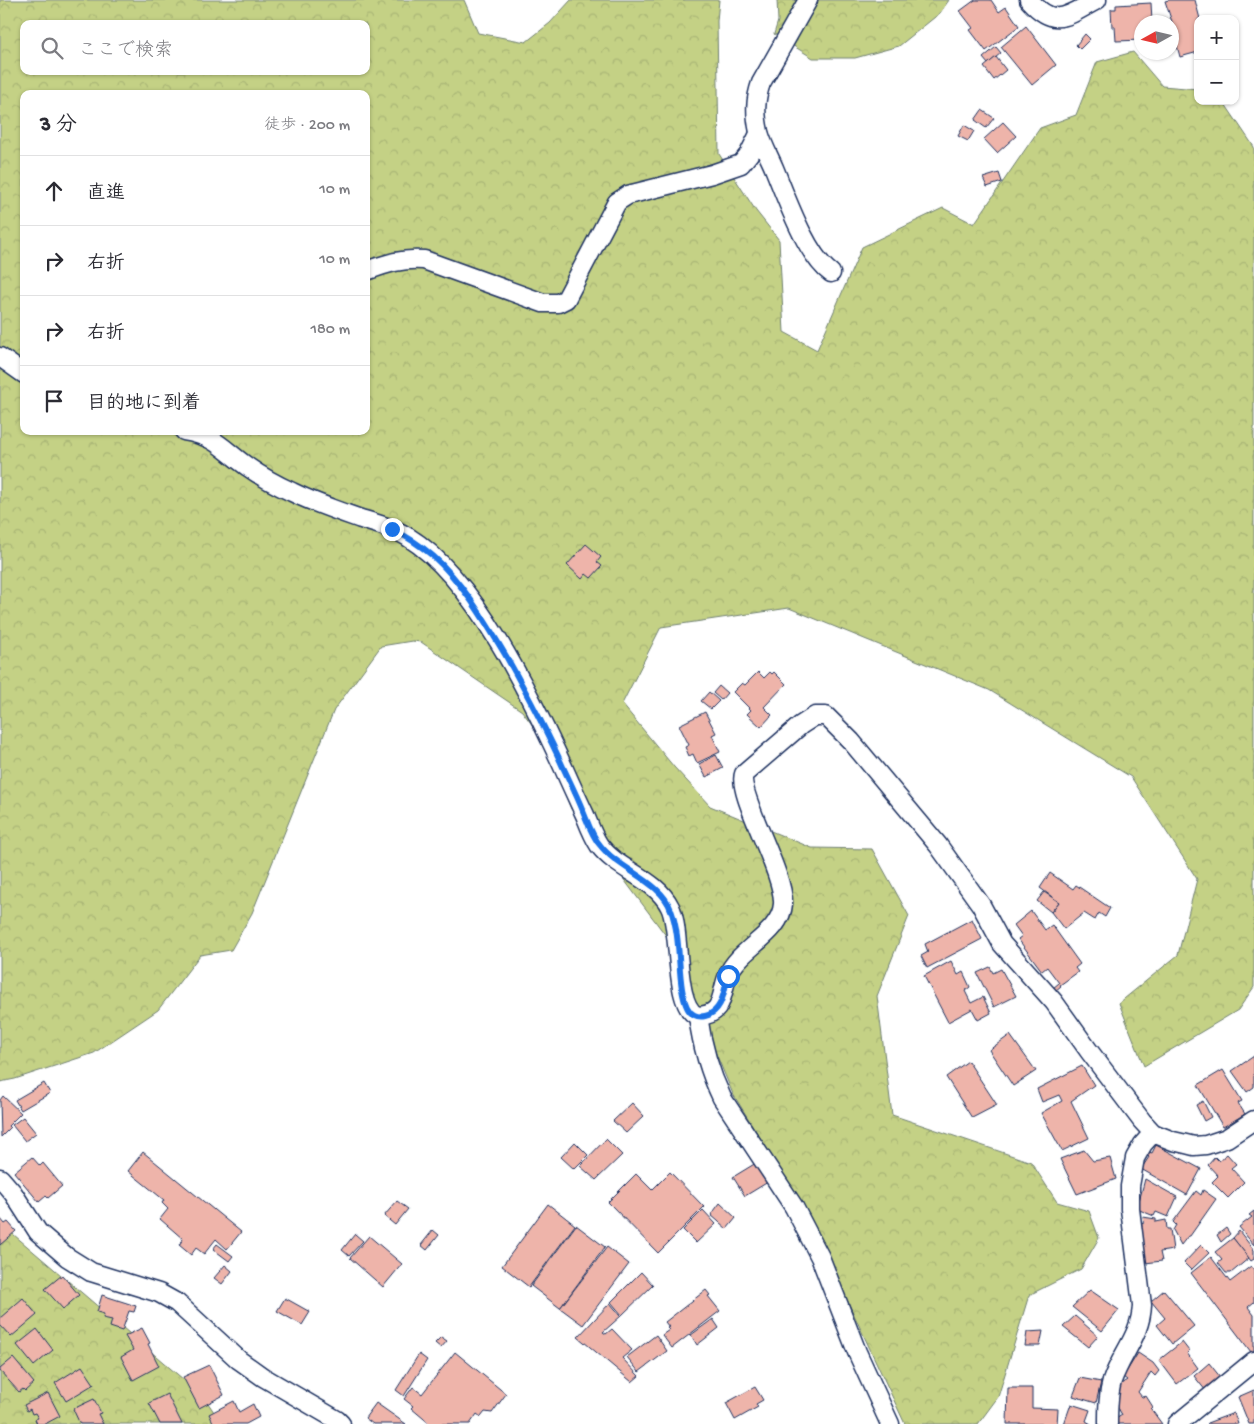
<!DOCTYPE html>
<html lang="ja">
<head>
<meta charset="utf-8">
<style>
  :root { --surface:#fff; --page:#f2f2f3; --text:#2b2b33; --muted:#7c7c81; --line:#e1e1e2 }
  body { margin:0; font-family:"Gochi Hand","Klee One",sans-serif; background:var(--page); color:var(--text) }
  .controls { position:absolute; right:15px; top:15px; display:grid; overflow:hidden; border-radius:10px; box-shadow:0 1px 4px #0004 }
  .controls button { width:45px; height:45px; display:grid; place-items:center; padding:0; border:0; border-bottom:1px solid var(--line); background:var(--surface); color:var(--text); font:25px sans-serif }
  .compass { position:absolute; left:1134px; top:15px; width:45px; height:45px; border-radius:50%; background:var(--surface); box-shadow:0 1px 4px #0004; rotate:262deg }
  .stop { position:absolute; width:15px; height:15px; margin:-11px; border:4px solid #1a73e8; border-radius:50%; background:#fff }
  .stop.end { background:#1a73e8; border-color:#fff; box-shadow:0 1px 5px #0008 }
  .list { margin:0; padding:0; list-style:none }
  h2 { display:flex; justify-content:space-between; align-items:center; height:65px; margin:0; padding:0 20px; font-size:21px }
  h2 small { font-size:16px; font-weight:400; color:var(--muted) }
  .list li { display:grid; grid-template-columns:32px 1fr auto; gap:15px; align-items:center; box-sizing:border-box; height:70px; padding:0 20px; border-top:1px solid var(--line) }
  .list b { display:block; font-size:19px; white-space:nowrap }
  .list em { font-size:16px; font-style:normal; color:var(--muted) }
  .icon { flex:none; width:28px; height:28px; fill:none; stroke:currentColor; stroke-width:2; stroke-linecap:round; stroke-linejoin:round }
  .map { position:relative; flex:none; width:1254px; height:1424px; overflow:hidden }
  .search { position:absolute; background:var(--surface); box-shadow:0 1px 4px #0004; left:20px; top:20px; width:350px; height:55px; display:flex; align-items:center; gap:12px; box-sizing:border-box; padding:0 18px; border-radius:10px; color:var(--muted); font-size:19px }
  .panel { position:absolute; background:var(--surface); box-shadow:0 1px 4px #0004; left:20px; top:90px; width:350px; height:345px; border-radius:10px }
  .map>svg:first-child { display:block }
</style>
</head>
<body>
<div class="map">
<svg width="1254" height="1424" viewBox="0 0 1254 1424">
  <defs>
    <pattern id="forest-crowns" width="20" height="18" patternUnits="userSpaceOnUse" patternTransform="scale(1.25)"><rect width="20" height="18" fill="#c4d185"/><path d="M2 6a3 3 0 1 1 6 0M12 15a3 3 0 1 1 6 0" fill="none" stroke="#a8b475"/></pattern>
  </defs>
  <rect width="100%" height="100%" fill="#fff"/>
  <filter id="ink" filterUnits="userSpaceOnUse"><feTurbulence type="fractalNoise" baseFrequency=".02" numOctaves="2"/><feDisplacementMap in="SourceGraphic" scale="10" xChannelSelector="R" yChannelSelector="G"/><feConvolveMatrix kernelMatrix="1 2 1 2 8 2 1 2 1" color-interpolation-filters="sRGB"/></filter>
  <g filter="url(#ink)">
    <g fill="url(#forest-crowns)" stroke="#708072" fill-rule="evenodd">
      <path d="M0 0H464L478 33 526 42 550 23 571 0H719L717 21 719 154 756 211 779 240 784 332 817 350 862 247 943 208 974 224 1040 128 1076 115 1097 62 1133 52 1162 86 1198 89V101H1223L1254 147V987L1238 1010 1144 1066 1119 1003 1178 955 1197 879 1131 777 989 690 789 608 661 627 622 704 674 767 710 806 812 848 872 849 909 916 877 996 892 1115 1031 1162 1057 1202 1089 1211 1099 1238 1081 1269 1029 1295 998 1397 978 1424H905L806 1212 733 1094 667 937 571 809 544 741 522 711 421 642 412 641 381 646 334 710 252 913 231 950 200 955 158 1010 94 1053 15 1079 0 1082ZM24 24H366V71H24ZM24 94H366V431H24Z"/>
      <polygon points="777,0 949,0 940,13 899,46 855,58 813,58 774,34 778,21"/>
      <polygon points="0,1223 204,1397 222,1424 0,1424"/>
    </g>
    <g fill="#eeb4aa" stroke="#1b2f5e">
      <polygon points="975,0 991,0 999,12 1006,7 1019,26 986,51 970,30 973,28 960,11"/>
      <polygon points="1169,0 1195,0 1200,19 1198,19 1198,52 1180,57 1175,38 1172,39 1172,22 1165,1"/>
      <polygon points="1151,3 1152,22 1142,22 1142,40 1116,41 1115,27 1112,27 1111,9 1116,9 1116,5"/>
      <polygon points="1026,26 1056,65 1032,85 1001,47"/>
      <polygon points="1085,34 1090,39 1080,49 1076,45"/>
      <polygon points="996,47 1001,53 988,64 983,58"/>
      <polygon points="996,57 1006,70 994,80 984,67"/>
      <polygon points="982,110 994,118 986,128 975,120"/>
      <polygon points="1003,122 1016,136 997,153 984,139"/>
      <polygon points="964,125 974,131 968,141 958,136"/>
      <polygon points="999,173 1002,182 987,187 983,178"/>
      <polygon points="586,544 601,557 597,562 602,566 591,578 586,574 582,579 567,565"/>
      <polygon points="758,672 764,678 770,672 772,674 774,672 786,684 764,707 772,715 761,727 747,714 751,710 733,692 742,683 745,685"/>
      <polygon points="719,686 727,693 721,700 713,693"/>
      <polygon points="709,692 719,701 711,709 701,701"/>
      <polygon points="705,712 716,733 712,735 720,752 697,763 693,754 689,756 685,747 689,745 679,725"/>
      <polygon points="716,755 723,768 706,777 699,764"/>
      <polygon points="1050,873 1073,889 1076,885 1110,908 1105,917 1099,913 1095,920 1084,913 1064,929 1051,912 1059,902 1040,888"/>
      <polygon points="1044,892 1059,902 1051,912 1037,901"/>
      <polygon points="1031,911 1045,930 1052,925 1080,964 1075,968 1078,972 1060,985 1061,986 1055,991 1053,988 1059,983 1047,967 1042,971 1018,939 1022,936 1014,925"/>
      <polygon points="972,919 982,939 927,968 921,956 928,952 925,944"/>
      <polygon points="951,961 958,975 963,972 970,987 965,991 971,1003 983,997 991,1013 978,1020 972,1009 948,1022 924,976"/>
      <polygon points="990,967 993,973 1001,969 1016,996 994,1007 977,973"/>
      <polygon points="1010,1035 1036,1071 1013,1086 989,1050"/>
      <polygon points="1254,1056 1254,1087 1247,1092 1232,1071"/>
      <polygon points="968,1061 997,1105 972,1118 946,1077"/>
      <polygon points="1082,1066 1094,1085 1071,1101 1089,1138 1062,1151 1041,1113 1062,1101 1059,1095 1042,1102 1037,1089"/>
      <polygon points="1223,1070 1242,1101 1238,1103 1245,1114 1223,1127 1198,1085"/>
      <polygon points="44,1083 50,1093 21,1110 15,1100"/>
      <polygon points="3,1096 21,1113 8,1126 10,1128 1,1137 0,1100"/>
      <polygon points="1203,1101 1211,1117 1204,1121 1196,1105"/>
      <polygon points="632,1103 644,1116 626,1133 613,1121"/>
      <polygon points="23,1117 36,1133 25,1141 12,1125"/>
      <polygon points="606,1139 622,1155 596,1180 580,1166"/>
      <polygon points="575,1142 588,1155 574,1169 561,1157"/>
      <polygon points="1156,1145 1201,1169 1187,1195 1141,1169 1149,1157 1146,1154 1147,1151 1152,1153"/>
      <polygon points="1084,1150 1093,1161 1110,1158 1116,1179 1077,1194 1060,1159"/>
      <polygon points="143,1152 241,1232 227,1249 216,1239 204,1254 196,1248 191,1255 179,1245 183,1239 160,1219 168,1209 162,1203 164,1200 128,1171"/>
      <polygon points="1227,1154 1236,1164 1231,1168 1244,1182 1228,1198 1212,1182 1218,1176 1208,1165 1215,1157 1219,1161"/>
      <polygon points="32,1157 40,1166 43,1163 62,1186 48,1198 46,1196 39,1202 14,1172"/>
      <polygon points="756,1163 768,1182 745,1196 733,1177"/>
      <polygon points="670,1172 704,1207 658,1253 608,1202 636,1174 652,1190"/>
      <polygon points="1145,1179 1177,1197 1168,1217 1156,1212 1154,1216 1137,1209"/>
      <polygon points="1203,1190 1216,1199 1190,1236 1188,1236 1181,1245 1173,1230 1176,1225 1173,1222 1196,1191 1201,1195"/>
      <polygon points="397,1201 408,1209 395,1225 384,1216"/>
      <polygon points="720,1203 736,1218 727,1229 711,1215"/>
      <polygon points="548,1204 575,1225 529,1287 502,1266"/>
      <polygon points="703,1210 716,1224 696,1243 683,1230"/>
      <polygon points="1254,1211 1254,1245 1239,1227 1252,1217 1249,1215"/>
      <polygon points="1143,1217 1156,1219 1156,1222 1166,1220 1167,1229 1170,1229 1173,1250 1160,1252 1162,1261 1145,1263 1140,1224 1144,1223"/>
      <polygon points="0,1218 5,1224 8,1222 16,1231 0,1245"/>
      <polygon points="576,1225 605,1247 560,1308 531,1286"/>
      <polygon points="1226,1228 1230,1234 1221,1242 1217,1235"/>
      <polygon points="433,1230 439,1235 427,1250 421,1245"/>
      <polygon points="1239,1231 1254,1250 1254,1259 1251,1261 1233,1238"/>
      <polygon points="355,1234 363,1241 349,1256 342,1250"/>
      <polygon points="369,1236 402,1264 383,1287 350,1258"/>
      <polygon points="1233,1238 1249,1258 1231,1273 1226,1273 1218,1263 1222,1260 1215,1252"/>
      <polygon points="217,1244 233,1256 229,1261 213,1249"/>
      <polygon points="1201,1245 1209,1253 1191,1270 1184,1263"/>
      <polygon points="607,1247 629,1264 583,1325 560,1308"/>
      <polygon points="1211,1257 1230,1282 1251,1266 1254,1270 1254,1302 1248,1307 1254,1315 1254,1350 1251,1352 1191,1273"/>
      <polygon points="225,1265 232,1271 222,1284 214,1278"/>
      <polygon points="641,1272 653,1285 622,1315 611,1302"/>
      <polygon points="62,1275 79,1295 63,1309 45,1289"/>
      <polygon points="706,1290 710,1295 708,1296 720,1311 672,1348 662,1335 669,1330 667,1328 669,1327 665,1322"/>
      <polygon points="1090,1290 1119,1310 1102,1331 1072,1307"/>
      <polygon points="1164,1290 1194,1326 1172,1344 1157,1325 1165,1318 1151,1301"/>
      <polygon points="102,1295 136,1306 134,1312 129,1311 122,1331 110,1327 112,1320 103,1318 104,1314 97,1312"/>
      <polygon points="23,1298 37,1315 11,1337 0,1325 0,1318"/>
      <polygon points="285,1298 310,1312 302,1325 277,1311"/>
      <polygon points="610,1303 621,1316 603,1332 606,1334 612,1329 632,1350 622,1358 639,1376 632,1382 578,1337"/>
      <polygon points="1075,1316 1098,1336 1088,1347 1063,1327"/>
      <polygon points="713,1319 719,1328 697,1345 691,1335"/>
      <polygon points="142,1328 150,1343 148,1344 159,1366 133,1380 121,1357 133,1350 125,1336"/>
      <polygon points="37,1329 53,1350 34,1366 17,1345"/>
      <polygon points="1043,1331 1040,1346 1025,1346 1027,1332"/>
      <polygon points="656,1335 667,1351 639,1372 627,1357"/>
      <polygon points="441,1337 447,1341 441,1348 435,1343"/>
      <polygon points="1182,1342 1189,1351 1187,1353 1198,1368 1177,1384 1159,1360"/>
      <polygon points="455,1352 506,1394 492,1413 485,1412 481,1417 477,1414 470,1424 430,1424 411,1408 413,1406 404,1399 413,1387 422,1394"/>
      <polygon points="1138,1353 1153,1363 1159,1371 1155,1376 1151,1372 1138,1392 1142,1397 1146,1396 1153,1407 1151,1409 1162,1424 1116,1424 1116,1419 1122,1415 1116,1404 1116,1399 1118,1397 1118,1386 1127,1380 1123,1377"/>
      <polygon points="419,1354 427,1360 404,1396 396,1390"/>
      <polygon points="13,1358 34,1383 25,1391 23,1389 19,1392 0,1371 0,1369"/>
      <polygon points="1209,1363 1221,1378 1206,1391 1194,1376"/>
      <polygon points="209,1365 224,1395 199,1408 183,1377"/>
      <polygon points="82,1366 94,1384 66,1401 55,1383"/>
      <polygon points="1080,1378 1101,1382 1096,1403 1073,1396"/>
      <polygon points="755,1387 763,1400 756,1404 758,1407 735,1420 726,1403"/>
      <polygon points="1008,1388 1032,1388 1032,1408 1058,1409 1057,1424 1007,1424"/>
      <polygon points="1254,1390 1254,1424 1249,1424 1238,1397"/>
      <polygon points="48,1393 60,1416 45,1424 37,1424 35,1419 38,1418 35,1413 32,1414 30,1409 27,1411 24,1405"/>
      <polygon points="167,1394 182,1424 160,1424 149,1403"/>
      <polygon points="94,1399 101,1413 98,1414 103,1424 80,1424 73,1409"/>
      <polygon points="234,1401 239,1412 253,1404 259,1417 246,1424 214,1424 209,1414"/>
      <polygon points="376,1403 406,1424 373,1424 365,1418"/>
      <polygon points="1071,1404 1090,1410 1086,1421 1091,1424 1064,1424"/>
      <polygon points="1234,1413 1238,1424 1208,1424 1207,1423"/>
    </g>
    <g fill="none" stroke-linecap="round" stroke-linejoin="round">
      <g stroke="#1b2f5e" stroke-width="21">
        <g id="minor">
          <path d="M808 0 761 83C755 100 755 114 759 132 762 144 769 156 774 168 786 197 806 255 831 273"/>
          <path d="M1029 0C1056 30 1068 15 1097 0"/>
          <path d="M366 271C386 264 403 258 424 260L543 303H558L566 299 617 202 628 195 712 174 741 164 749 154 759 134"/>
          <polyline points="0,357 24,374"/>
          <path d="M184 431C217 436 223 450 248 467 262 477 277 485 292 492 314 503 338 511 361 519 377 524 394 528 408 537 475 578 532 699 564 769 571 785 578 800 585 815 589 825 593 836 599 845 618 871 656 878 670 907 682 931 673 1008 698 1016 702 1046 709 1071 722 1098L794 1207 820 1257 857 1352 890 1424"/>
          <path d="M698 1016C725 1015 720 994 728 975 739 948 781 934 783 904 785 873 736 793 744 774L801 725 815 716H826L851 741 938 845 981 905 1002 944 1054 1002 1089 1051 1142 1121 1153 1133 1173 1141 1186 1144 1194 1146 1206 1145 1227 1138 1254 1120"/>
          <polyline points="0,1178 13,1193 38,1232 67,1257 91,1272 159,1293 177,1303 239,1360 263,1377 337,1420 341,1424"/>
          <path d="M1108 1424C1108 1409 1108 1395 1112 1381 1121 1354 1141 1335 1142 1305L1130 1209V1186L1135 1158 1143 1144 1153 1133"/>
          <polyline points="1177,1424 1254,1361"/>
        </g>
      </g>
      <use href="#minor" stroke="#fff" stroke-width="18"/>
    </g>
  </g>
  <g fill="none" stroke-linecap="round" stroke-linejoin="round" filter="url(#ink)">
    <path stroke="#1a73e8" stroke-width="6" d="M392 529C406 536 420 545 433 556 463 583 485 621 506 656 526 692 546 729 563 767 570 782 577 796 583 811 588 823 592 836 600 845 619 870 661 881 671 910 680 935 678 963 682 989 683 995 684 1001 687 1007 690 1014 697 1018 705 1016 723 1012 724 990 728 976"/>
  </g>
</svg>
<div class="controls">
<button>+</button>
<button>−</button>
</div>
<svg class="compass" viewBox="-18 -18 36 36"><path d="M0-13l5 13h-10z" fill="#e53935"/><path d="M0 13l5-13h-10z" fill="#7c7c81"/></svg>
<div class="stop" style="left:728px;top:976px"></div>
<div class="stop end" style="left:392px;top:529px"></div>
<div class="search"><svg class="icon" aria-label="search" viewBox="0 0 24 24"><circle cx="10" cy="10" r="6"/><path d="M15 15l6 6"/></svg>ここで検索</div>
<section class="panel">
<h2>3 分<small>徒歩 · 200 m</small></h2>
<ul class="list">
<li><svg class="icon" aria-label="ahead" viewBox="0 0 24 24"><path d="M12 20V5M6 11l6-6 6 6"/></svg><div><b>直進</b></div><em>10 m</em></li>
<li><svg class="icon" aria-label="right" viewBox="0 0 24 24"><path d="M7 20v-9h11M14 6l5 5-5 5"/></svg><div><b>右折</b></div><em>10 m</em></li>
<li><svg class="icon" aria-label="right" viewBox="0 0 24 24"><path d="M7 20v-9h11M14 6l5 5-5 5"/></svg><div><b>右折</b></div><em>180 m</em></li>
<li><svg class="icon" aria-label="arrive" viewBox="0 0 24 24"><path d="M6 21V4h12l-3 4 3 4H6"/></svg><div><b>目的地に到着</b></div></li>
</ul>
</section>
</div>
</body>
</html>
